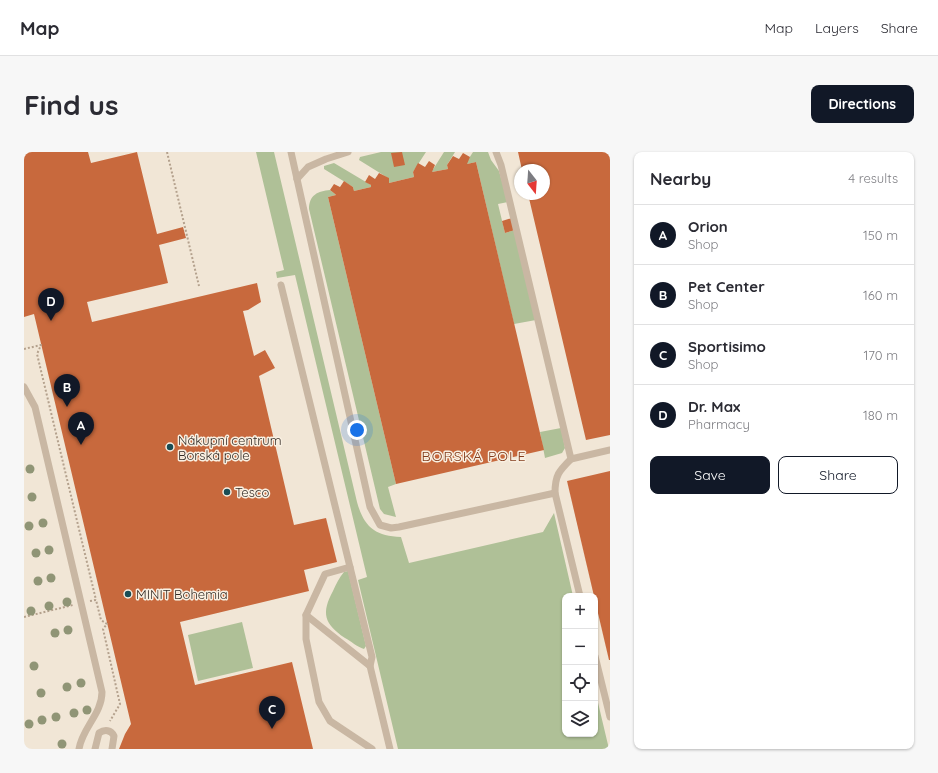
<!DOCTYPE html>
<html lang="en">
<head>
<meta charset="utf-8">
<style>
  :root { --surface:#fff; --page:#f7f7f7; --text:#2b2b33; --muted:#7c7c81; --line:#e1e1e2; --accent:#111827 }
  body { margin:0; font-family:Quicksand,sans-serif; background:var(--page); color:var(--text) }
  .controls { position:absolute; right:12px; bottom:12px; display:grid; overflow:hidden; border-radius:8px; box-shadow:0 1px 3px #0004 }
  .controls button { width:36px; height:36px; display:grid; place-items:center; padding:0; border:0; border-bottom:1px solid var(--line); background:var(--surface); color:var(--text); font:20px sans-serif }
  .compass { position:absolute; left:490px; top:12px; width:36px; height:36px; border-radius:50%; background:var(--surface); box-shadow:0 1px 3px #0004; rotate:163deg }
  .you { position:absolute; left:333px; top:278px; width:14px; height:14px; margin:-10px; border:3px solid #fff; border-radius:50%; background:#1a73e8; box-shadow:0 0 0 6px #1a73e833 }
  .badge { display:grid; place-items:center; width:26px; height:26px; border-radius:50%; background:var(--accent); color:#fff; font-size:13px; font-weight:700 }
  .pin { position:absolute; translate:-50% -33px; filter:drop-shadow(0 1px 2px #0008) }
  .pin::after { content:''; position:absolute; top:21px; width:14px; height:12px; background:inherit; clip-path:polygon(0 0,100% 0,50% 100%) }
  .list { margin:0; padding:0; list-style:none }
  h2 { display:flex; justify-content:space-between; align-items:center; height:52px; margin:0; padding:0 16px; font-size:17px }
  h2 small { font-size:13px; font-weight:400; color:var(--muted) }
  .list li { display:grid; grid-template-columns:26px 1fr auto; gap:12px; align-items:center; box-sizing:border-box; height:60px; padding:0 16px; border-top:1px solid var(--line) }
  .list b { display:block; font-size:15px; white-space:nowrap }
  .list p { margin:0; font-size:13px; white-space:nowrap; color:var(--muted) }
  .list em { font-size:13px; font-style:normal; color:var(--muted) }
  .actions { display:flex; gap:8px; padding:12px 16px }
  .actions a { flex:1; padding:9px 0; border:1px solid var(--accent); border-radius:8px; text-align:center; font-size:14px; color:var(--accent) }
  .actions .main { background:var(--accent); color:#fff }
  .icon { flex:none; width:22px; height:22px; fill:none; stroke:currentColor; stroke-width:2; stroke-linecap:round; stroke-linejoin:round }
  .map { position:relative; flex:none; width:586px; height:597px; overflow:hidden; border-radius:8px }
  header { display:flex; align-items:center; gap:24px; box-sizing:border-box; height:56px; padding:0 20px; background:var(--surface); border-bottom:1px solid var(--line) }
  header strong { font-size:19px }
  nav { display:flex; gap:22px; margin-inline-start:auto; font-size:14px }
  .intro { display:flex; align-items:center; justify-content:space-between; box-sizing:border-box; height:96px; padding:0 24px }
  h1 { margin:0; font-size:28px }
  .button { padding:10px 18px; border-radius:8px; background:var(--accent); color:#fff; font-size:14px; font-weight:700 }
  main { display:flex; gap:24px; padding:0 24px }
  aside { flex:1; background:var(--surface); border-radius:8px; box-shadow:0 1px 3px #0004 }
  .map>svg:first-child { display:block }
</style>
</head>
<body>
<header>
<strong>Map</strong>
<nav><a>Map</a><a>Layers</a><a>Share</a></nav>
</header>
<div class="intro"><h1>Find us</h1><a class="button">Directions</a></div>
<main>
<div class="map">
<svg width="586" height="597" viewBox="0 0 586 597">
  <rect width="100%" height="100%" fill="#f1e6d6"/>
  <g fill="#afc097">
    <path d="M232 0H250L333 350C340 375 351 384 377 385L385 411 519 380 530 361 549 444H541V582H571V538L585 597H374L334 428 343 425 271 123 253 126 252 120 260 118Z"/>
    <polygon points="357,0 402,0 389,20 390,25 365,31 364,26 335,8 336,5"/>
    <polygon points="420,0 431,0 423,13 424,17 408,20 408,19"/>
    <polygon points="449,0 464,0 467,8 475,19 484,50 474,52 481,81 491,78 512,168 490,172 452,10 443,12 442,11"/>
    <polygon points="310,11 347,33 347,35 330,39 329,35 300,17 300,14"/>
    <path d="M306 38 311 42 312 43 304 45 372 332 364 335 372 365 360 362 356 357 285 57C285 43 294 39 306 38Z"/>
    <polygon points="537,276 541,296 538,301 521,306 516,280"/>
    <path d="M324 419 342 494 340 497C333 495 327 489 321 486 300 472 297 461 309 439 312 432 315 426 320 420Z"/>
    <polygon points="218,470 229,516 174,529 164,483"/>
  </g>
  <g fill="#c8693d">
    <polygon points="0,0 64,0 67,11 113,0 133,82 159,75 162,86 135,93 144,131 63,150 68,170 233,131 237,150 224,158 219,159 230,204 241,198 251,216 235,224 270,373 302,366 313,410 280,418 285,439 156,470 171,533 268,510 289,597 95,597 101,582 107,572 10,162 0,165"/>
    <polygon points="378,0 381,13 370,15 367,1"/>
    <polygon points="494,0 586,0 586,283 562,288 504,42 520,42 520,18 498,18"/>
    <polygon points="439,1 446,5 443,12 452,10 520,298 372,332 304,45 312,43 311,42 306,38 310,32 316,35 320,29 329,35 330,39 347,35 347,33 341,30 345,23 351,27 355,21 365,26 365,31 390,25 389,20 394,11 401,15 405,9 411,13 408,20 424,17 423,13 429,4 435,7"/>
    <polygon points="488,66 491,78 481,81 478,69"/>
    <polygon points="586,319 586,508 585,508 543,329"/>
  </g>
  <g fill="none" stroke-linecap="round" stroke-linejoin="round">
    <g stroke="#b4a18d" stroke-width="2" stroke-dasharray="2 2" stroke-linecap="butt">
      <polyline points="143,0 175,134"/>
      <polyline points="0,197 17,193 13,202 72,448"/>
      <polyline points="66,449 72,448 77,468 83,472 79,477 96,552 86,569"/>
      <polyline points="0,465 49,453"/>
    </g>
    <g stroke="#c9b7a3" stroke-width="7">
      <polyline points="267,0 346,355 356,373 367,376 375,375 531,341"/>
      <path d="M472 0 477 13 547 307C535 319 531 323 531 341L556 444"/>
      <polyline points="273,27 284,15 302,7 324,0"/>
      <polyline points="257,133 326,415 301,422 282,463 282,487 295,550 306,569 348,597"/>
      <path d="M0 235 11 255 78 540C78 562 58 576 55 597"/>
      <polyline points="547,307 586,298"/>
      <polyline points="326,415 348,505 346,514"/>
      <polyline points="282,463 346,514 366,597"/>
      <polyline points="571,504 586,565"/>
      <path d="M71 597 75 581C81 577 87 578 90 584L88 597"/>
    </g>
  </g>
  <g fill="#909576">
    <circle cx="6" cy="317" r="4.5"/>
    <circle cx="8" cy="345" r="4.5"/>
    <circle cx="19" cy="371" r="4.5"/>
    <circle cx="5" cy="374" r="4.5"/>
    <circle cx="25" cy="398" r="4.5"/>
    <circle cx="12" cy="401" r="4.5"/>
    <circle cx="27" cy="426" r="4.5"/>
    <circle cx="14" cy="429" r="4.5"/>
    <circle cx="43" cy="450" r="4.5"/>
    <circle cx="25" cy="454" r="4.5"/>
    <circle cx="7" cy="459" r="4.5"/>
    <circle cx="44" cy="478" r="4.5"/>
    <circle cx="31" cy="481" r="4.5"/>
    <circle cx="10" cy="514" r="4.5"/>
    <circle cx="57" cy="531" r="4.5"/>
    <circle cx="43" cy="535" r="4.5"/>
    <circle cx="17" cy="541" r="4.5"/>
    <circle cx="63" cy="558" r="4.5"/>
    <circle cx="50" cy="561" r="4.5"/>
    <circle cx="32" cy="565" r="4.5"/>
    <circle cx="18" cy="568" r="4.5"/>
    <circle cx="5" cy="572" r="4.5"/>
    <circle cx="38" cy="592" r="4.5"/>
  </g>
  <g fill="#1a4d55" stroke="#f9f0e2" stroke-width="1.5">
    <circle cx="146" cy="295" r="4"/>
    <circle cx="203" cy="340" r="4"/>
    <circle cx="104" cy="442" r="4"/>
  </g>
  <g text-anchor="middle" stroke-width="3" stroke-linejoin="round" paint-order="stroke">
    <g font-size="13" fill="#332b25" stroke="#f9f0e2" text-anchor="start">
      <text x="154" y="293">Nákupní centrum<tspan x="154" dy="15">Borská pole</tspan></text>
      <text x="211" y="345">Tesco</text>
      <text x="112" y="447">MINIT Bohemia</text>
    </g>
    <g font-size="14" letter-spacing="1" fill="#833d1d" stroke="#f9f0e2">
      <text x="450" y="309">BORSKÁ POLE</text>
    </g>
  </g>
</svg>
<div class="controls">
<button>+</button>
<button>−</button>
<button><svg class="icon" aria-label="locate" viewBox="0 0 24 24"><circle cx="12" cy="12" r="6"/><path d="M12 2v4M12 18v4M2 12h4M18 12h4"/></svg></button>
<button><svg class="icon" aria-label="layers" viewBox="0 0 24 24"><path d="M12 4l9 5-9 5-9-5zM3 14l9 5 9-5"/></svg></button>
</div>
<svg class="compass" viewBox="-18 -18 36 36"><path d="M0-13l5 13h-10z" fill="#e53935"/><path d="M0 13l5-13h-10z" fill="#7c7c81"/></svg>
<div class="you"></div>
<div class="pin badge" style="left:57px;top:293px">A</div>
<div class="pin badge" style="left:43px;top:255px">B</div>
<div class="pin badge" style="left:248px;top:577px">C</div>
<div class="pin badge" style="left:27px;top:169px">D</div>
</div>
<aside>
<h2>Nearby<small>4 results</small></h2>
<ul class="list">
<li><span class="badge">A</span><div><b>Orion</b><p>Shop</p></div><em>150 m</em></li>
<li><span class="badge">B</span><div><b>Pet Center</b><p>Shop</p></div><em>160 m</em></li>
<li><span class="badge">C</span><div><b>Sportisimo</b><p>Shop</p></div><em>170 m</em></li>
<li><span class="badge">D</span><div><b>Dr. Max</b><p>Pharmacy</p></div><em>180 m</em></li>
</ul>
<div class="actions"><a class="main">Save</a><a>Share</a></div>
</aside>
</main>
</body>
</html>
